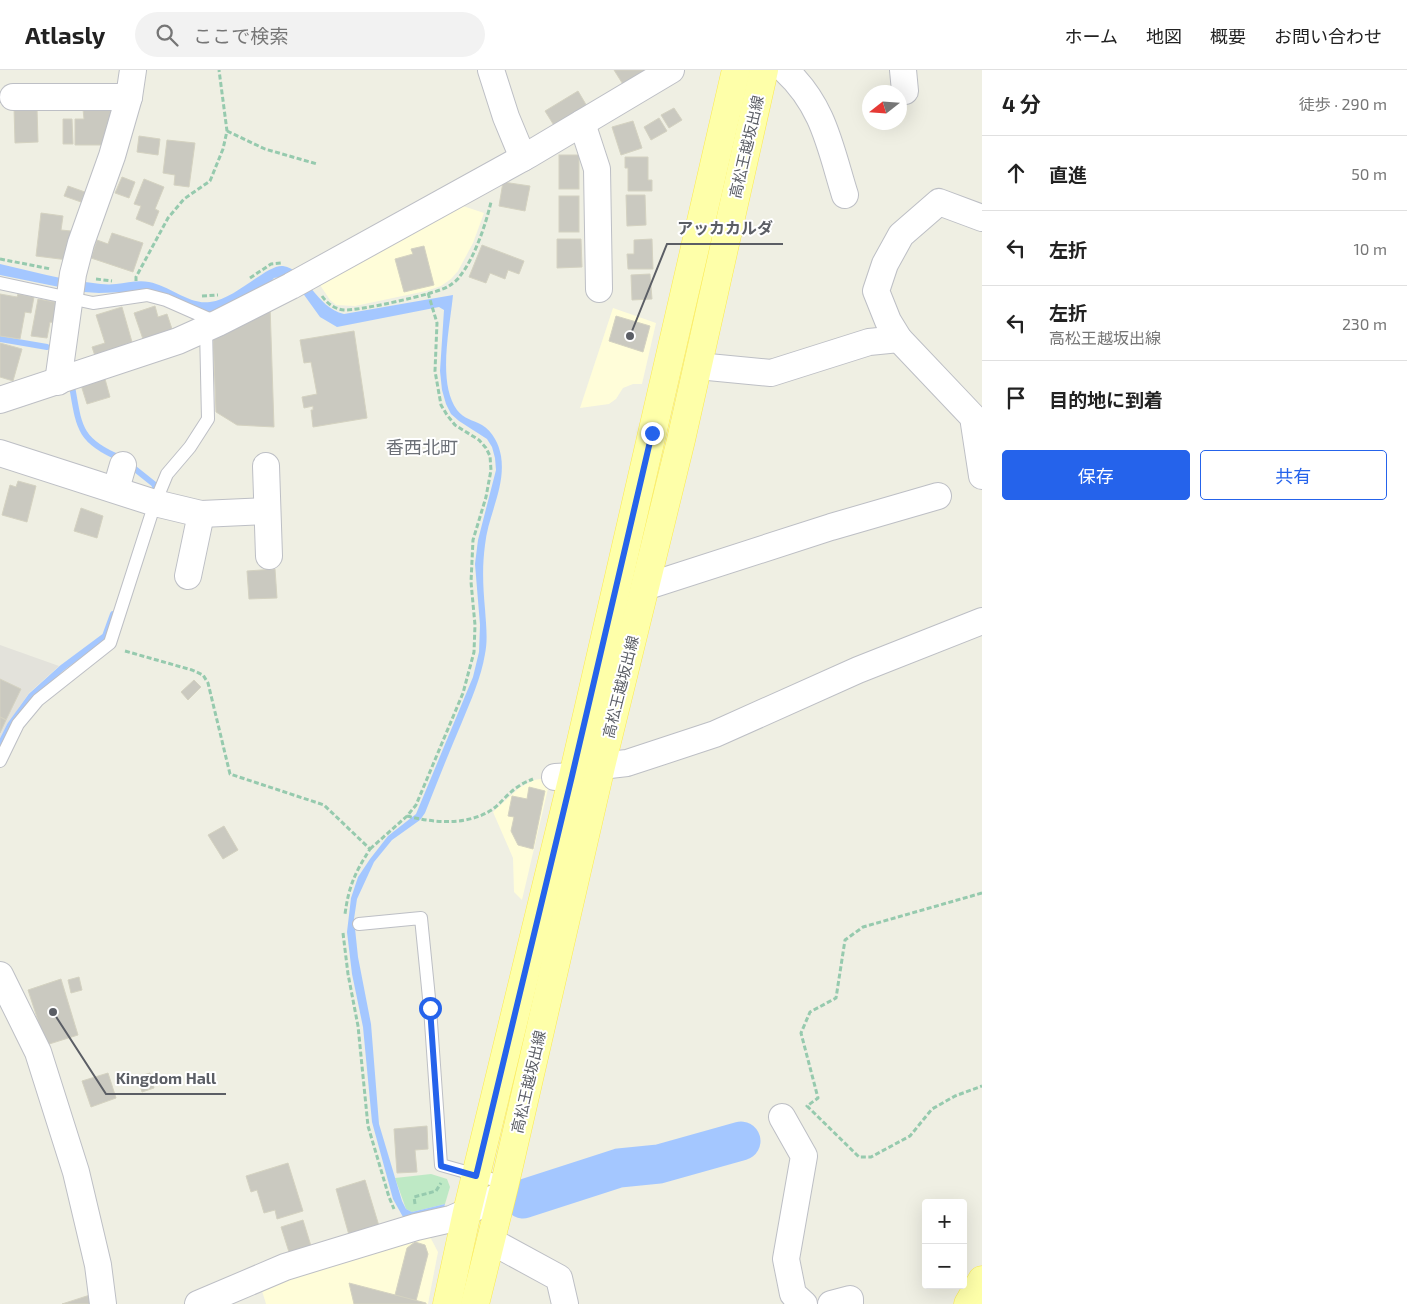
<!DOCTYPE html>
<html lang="ja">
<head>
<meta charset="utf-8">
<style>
  :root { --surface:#fff; --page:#f2f2f2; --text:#222; --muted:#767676; --line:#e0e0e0; --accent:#2563eb }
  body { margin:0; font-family:"Exo 2","Noto Sans JP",sans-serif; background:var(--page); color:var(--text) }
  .controls { position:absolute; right:15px; bottom:15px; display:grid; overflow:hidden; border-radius:5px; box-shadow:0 5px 20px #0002 }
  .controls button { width:45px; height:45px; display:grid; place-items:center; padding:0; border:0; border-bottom:1px solid var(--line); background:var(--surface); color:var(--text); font:25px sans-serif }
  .compass { position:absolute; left:862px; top:15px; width:45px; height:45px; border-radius:50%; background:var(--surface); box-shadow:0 5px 20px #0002; rotate:253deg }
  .stop { position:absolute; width:15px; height:15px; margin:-11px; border:4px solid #2563eb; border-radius:50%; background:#fff }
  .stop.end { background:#2563eb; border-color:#fff; box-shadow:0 1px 5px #0008 }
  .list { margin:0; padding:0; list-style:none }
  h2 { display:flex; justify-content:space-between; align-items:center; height:65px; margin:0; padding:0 20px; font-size:21px }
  h2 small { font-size:16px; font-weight:400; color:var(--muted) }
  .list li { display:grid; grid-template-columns:32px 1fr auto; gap:15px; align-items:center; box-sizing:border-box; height:75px; padding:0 20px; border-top:1px solid var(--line) }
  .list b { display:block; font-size:19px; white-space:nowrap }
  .list p { margin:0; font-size:16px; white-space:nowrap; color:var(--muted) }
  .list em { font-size:16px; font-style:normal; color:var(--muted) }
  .actions { display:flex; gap:10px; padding:15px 20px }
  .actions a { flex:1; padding:11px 0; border:1px solid var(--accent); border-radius:5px; text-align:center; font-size:18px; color:var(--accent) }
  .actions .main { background:var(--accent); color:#fff }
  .icon { flex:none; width:28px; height:28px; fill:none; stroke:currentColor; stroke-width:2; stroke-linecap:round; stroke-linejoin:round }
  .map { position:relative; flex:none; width:982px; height:1234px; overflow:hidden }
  header { display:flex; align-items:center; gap:30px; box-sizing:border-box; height:70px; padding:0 25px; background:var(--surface); border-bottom:1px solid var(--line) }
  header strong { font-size:24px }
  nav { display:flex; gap:28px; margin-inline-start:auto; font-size:18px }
  .search { width:350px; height:45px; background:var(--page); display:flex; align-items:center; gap:12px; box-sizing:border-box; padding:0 18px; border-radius:28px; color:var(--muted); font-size:19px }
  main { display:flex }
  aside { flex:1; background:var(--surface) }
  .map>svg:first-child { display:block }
</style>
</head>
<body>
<header>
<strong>Atlasly</strong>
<div class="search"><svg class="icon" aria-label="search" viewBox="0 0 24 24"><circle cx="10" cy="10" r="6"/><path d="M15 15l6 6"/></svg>ここで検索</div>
<nav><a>ホーム</a><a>地図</a><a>概要</a><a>お問い合わせ</a></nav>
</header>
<main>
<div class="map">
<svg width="982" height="1234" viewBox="0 0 982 1234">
  <rect width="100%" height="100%" fill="#efefe3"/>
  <g fill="#fffdd9">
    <polygon points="451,132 484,143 473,173 458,201 451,209 441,216 426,221 355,236 336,235 330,230 316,209"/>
    <polygon points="613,238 656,253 642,314 633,314 623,318 616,329 609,334 580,338"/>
    <polygon points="541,709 550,710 522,830 514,822 513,788 493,742 519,718 534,710"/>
    <polygon points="427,1161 438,1182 428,1234 266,1234 260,1214"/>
  </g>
  <polygon fill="#e3e2db" points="0,575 59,596 29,623 8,653 0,668"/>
  <polygon fill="#bee9c5" points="431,1104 447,1109 450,1117 445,1134 412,1142 406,1139 395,1108"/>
  <path fill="#a4c7ff" d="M0 194C31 201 62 210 93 213 100 214 108 215 116 214 127 213 138 210 149 212 170 216 189 235 210 232 236 229 267 194 283 196 306 199 316 238 344 244L453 225C450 257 437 313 457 340 464 349 473 350 482 355 493 362 499 374 501 386 506 417 488 445 485 475 482 497 483 517 485 539 486 554 488 570 485 584 481 608 471 630 462 652 449 682 437 713 425 743L420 750 392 770 374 792 357 829 354 849 358 887 371 954 379 1054 402 1131 406 1139 412 1142 445 1134 443 1141 411 1149 403 1147 393 1129 372 1052 363 957 352 904 347 862 351 828 358 807 370 789 388 766 416 744 473 607 479 582 480 555 475 494 478 470 496 400 495 388 492 377 487 369 459 351 451 344 446 334 442 320 440 301 444 240 439 237 337 257 320 247 302 222 280 207 274 208 269 214 210 242 126 222 99 223 84 222 0 205Z"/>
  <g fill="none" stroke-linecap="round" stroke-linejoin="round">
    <g stroke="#a4c7ff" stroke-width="6">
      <polyline points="0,269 47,277"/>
      <path d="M72 316C79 357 79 371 120 388"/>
      <polyline points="130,395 155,415 154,424"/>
      <polyline points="0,675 10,655 31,626 62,598 105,566 113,544"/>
    </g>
    <polyline stroke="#a4c7ff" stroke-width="39" points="523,1129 619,1098 659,1094 741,1071"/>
  </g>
  <g fill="#cac9c0" stroke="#d4d2c1">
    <polygon points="614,0 647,0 624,16"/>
    <polygon points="578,21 588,38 555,57 545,41"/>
    <polygon points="14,38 37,38 38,72 15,73"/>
    <polygon points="674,38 682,50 669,58 661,45"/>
    <polygon points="83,39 115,39 109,75 75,75 75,49 84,49"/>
    <polygon points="659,48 667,61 651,70 644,57"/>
    <polygon points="63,49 72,49 73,74 63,74"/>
    <polygon points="633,51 642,78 621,85 612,57"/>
    <polygon points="139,66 160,69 158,85 137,82"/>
    <polygon points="167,70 195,73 189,117 174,115 175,105 163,103"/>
    <rect x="559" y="85" width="20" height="34"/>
    <polygon points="625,87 648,87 648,110 652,110 652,121 628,121 628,98 625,98"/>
    <polygon points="122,107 135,112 129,128 115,123"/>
    <polygon points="144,109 164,117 155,139 159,141 153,156 136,149 141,136 134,134"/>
    <polygon points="503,112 530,116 525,141 499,136"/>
    <polygon points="68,116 85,122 81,132 64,126"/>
    <polygon points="626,125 645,125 646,155 627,156"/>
    <rect x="559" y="126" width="20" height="36"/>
    <polygon points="41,143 63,146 61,160 71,161 68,190 36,186"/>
    <polygon points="112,163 143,173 133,202 91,188 97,170 108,174"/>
    <polygon points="557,169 581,169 582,197 557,198"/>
    <polygon points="652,169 653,199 628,199 627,184 634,184 634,170"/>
    <polygon points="482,175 524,191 519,204 508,200 505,209 490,203 486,213 469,207"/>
    <polygon points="424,176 434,215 404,222 395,189 413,184 411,179"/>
    <polygon points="650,204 652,229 632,230 631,205"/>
    <polygon points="0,224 17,227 18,224 34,227 31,243 25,242 20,269 0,266"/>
    <polygon points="38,229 60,233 56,253 50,252 47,268 31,266"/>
    <polygon points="270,235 274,357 237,355 216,342 213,263"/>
    <polygon points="155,236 158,247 167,244 174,265 145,275 134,243"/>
    <polygon points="122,237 132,272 126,274 128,282 97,292 92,277 105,273 96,245"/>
    <polygon points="616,246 650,256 643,282 609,271"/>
    <polygon points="354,261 367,348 313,357 311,340 313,340 313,336 304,338 302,327 317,324 311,292 304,293 300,270"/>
    <polygon points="0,273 22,279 13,311 0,307"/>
    <polygon points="105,309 110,327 87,334 81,315"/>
    <polygon points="18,411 36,416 27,452 2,445 10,415 16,417"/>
    <polygon points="81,438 103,446 97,468 74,461"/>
    <polygon points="275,499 277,528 249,529 247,501"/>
    <polygon points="0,609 21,619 6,650 0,647"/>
    <polygon points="194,610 201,617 188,630 181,622"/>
    <polygon points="0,647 6,650 0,663"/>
    <polygon points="529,717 545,721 533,779 518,775 511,761 514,747 508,746 512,726 527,729"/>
    <polygon points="224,756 238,780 223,789 208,765"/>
    <polygon points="79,907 82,920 71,923 68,910"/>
    <polygon points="61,909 78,965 46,975 28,920"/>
    <polygon points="108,1003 116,1028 91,1037 82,1011"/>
    <polygon points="150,1003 154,1018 142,1022 137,1007"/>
    <polygon points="427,1056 428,1079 415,1080 417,1102 397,1103 394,1059"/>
    <polygon points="288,1093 303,1141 277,1149 275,1140 264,1143 257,1120 251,1122 246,1106"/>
    <polygon points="365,1110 379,1156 349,1165 336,1119"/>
    <polygon points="303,1150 311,1176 289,1182 281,1157"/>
    <polygon points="415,1172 425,1175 428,1184 416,1231 395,1225 407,1178"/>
    <polygon points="349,1213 426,1233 426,1234 354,1234"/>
    <polygon points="93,1224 96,1234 62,1234"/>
  </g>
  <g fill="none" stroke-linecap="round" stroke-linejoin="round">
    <g stroke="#bdbfc5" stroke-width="14">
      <g id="lane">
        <polyline points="0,213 93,233 147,225 166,230 216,252"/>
        <polyline points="0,691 18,654 38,630 110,573 155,433 167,404 190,377 208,349 206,258"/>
        <polyline points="359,854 421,848 430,938 441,1095 505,1113"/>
      </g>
    </g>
    <g stroke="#bdbfc5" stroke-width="28">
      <g id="street">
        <polyline points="491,0 506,47 523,88"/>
        <path d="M785 0C824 36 830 77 845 125"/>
        <polyline points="903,0 905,21"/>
        <polyline points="13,27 129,27"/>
        <polyline points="582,53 597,99 599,219"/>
        <polyline points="982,148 939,132 901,165 885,194 876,221 888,251 899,269 973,347 982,406"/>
        <polyline points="698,296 771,303 869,272 899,269"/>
        <polyline points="58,312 73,204 81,173 112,86 129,27 133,0"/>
        <polyline points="0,330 178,271 218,253 291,216 530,84 671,0"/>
        <polyline points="0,383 155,433 201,444 267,441"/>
        <polyline points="266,396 269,486"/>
        <polyline points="116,419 123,395"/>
        <polyline points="188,506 201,444"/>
        <polyline points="645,517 831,457 938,426"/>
        <polyline points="555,707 573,706 601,696 627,693 715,664 858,600 982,551"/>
        <polyline points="0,905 38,982 76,1102 98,1195 103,1234"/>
        <polyline points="782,1047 804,1086 786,1189 793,1224 804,1234"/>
        <polyline points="491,1171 559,1208 565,1234"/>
        <polyline points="198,1234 285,1197 416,1157 451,1149 467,1142 502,1124"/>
        <polyline points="831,1234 850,1229 850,1234"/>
      </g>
    </g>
    <g stroke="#fcea4f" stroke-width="29">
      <g id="primary">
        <polyline points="447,1234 467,1142 573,706 736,0"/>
        <polyline points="475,1234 505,1113 601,696 681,370 764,0"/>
        <polyline points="968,1234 982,1210"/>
      </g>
    </g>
    <g stroke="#96caae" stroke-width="3" stroke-dasharray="5 2.5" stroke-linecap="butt">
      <polyline points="227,61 265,79 317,94"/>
      <polyline points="0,189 51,199"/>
      <polyline points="250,208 271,194 282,193"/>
      <polyline points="96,209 112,211"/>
      <polyline points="136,211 136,207 168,148 184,129 210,111 223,79 227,61 219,0"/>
      <polyline points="202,226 218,225"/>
      <path d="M322 226C327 233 334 239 344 240 358 241 437 224 449 216 452 214 458 210 460 206 474 189 486 154 491 132"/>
      <path d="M125 581 192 600 203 605 208 613 230 704 324 735 370 779C355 803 349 815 345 844"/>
      <path d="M407 746C434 753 468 756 493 739 502 732 509 722 519 716 523 713 528 711 533 709"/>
      <polyline points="370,779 407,746 416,735 463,623 474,582 475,555 471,512 473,470 486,427 491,400 490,386 486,378 479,370 455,355 447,345 441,335 435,301 437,253 428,223"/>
      <polyline points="982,823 863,857 845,870 836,928 810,942 801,963 818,1028 807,1036 859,1087 871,1087 910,1066 932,1039 955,1026 982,1016"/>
      <polyline points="343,863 348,904 358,956 368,1056 389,1127 394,1139"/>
      <polyline points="415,1134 414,1127 436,1121 441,1113"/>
    </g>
    <use href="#lane" stroke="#fff" stroke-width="12"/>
    <use href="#street" stroke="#fff" stroke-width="26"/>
    <use href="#primary" stroke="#feffa9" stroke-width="28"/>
  </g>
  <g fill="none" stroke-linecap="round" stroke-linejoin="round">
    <polyline stroke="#2563eb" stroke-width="6" points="430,938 441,1096 476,1106 572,706 652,363"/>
  </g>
  <g text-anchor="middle" stroke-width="4" stroke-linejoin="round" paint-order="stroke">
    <g font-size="15" fill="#5b5e65" stroke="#fff">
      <text transform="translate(747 77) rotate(-77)" y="5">高松王越坂出線</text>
      <text transform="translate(621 617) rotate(-76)" y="5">高松王越坂出線</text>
      <text transform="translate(529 1012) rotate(-77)" y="5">高松王越坂出線</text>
    </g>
    <g font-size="18" fill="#6c7077" stroke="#fff">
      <text x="422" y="384">香西北町</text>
    </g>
  </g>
  <path fill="none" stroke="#5b5e65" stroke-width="2" d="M630 266L667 174H783M53 942L106 1024H226"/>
  <g fill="#5b5e65" stroke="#fff" stroke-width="2">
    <circle cx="630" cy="266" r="5"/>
    <circle cx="53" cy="942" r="5"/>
  </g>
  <g font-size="16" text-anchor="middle" font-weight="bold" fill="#5b5e65" stroke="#fff" stroke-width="4" stroke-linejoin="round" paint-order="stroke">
    <text x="725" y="164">アッカカルダ</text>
    <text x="166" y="1014">Kingdom Hall</text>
  </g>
</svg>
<div class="controls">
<button>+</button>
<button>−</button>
</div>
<svg class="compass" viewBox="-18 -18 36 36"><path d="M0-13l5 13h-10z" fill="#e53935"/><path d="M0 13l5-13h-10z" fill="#767676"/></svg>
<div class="stop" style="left:430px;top:938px"></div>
<div class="stop end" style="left:652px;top:363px"></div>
</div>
<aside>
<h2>4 分<small>徒歩 · 290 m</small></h2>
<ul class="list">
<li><svg class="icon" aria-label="ahead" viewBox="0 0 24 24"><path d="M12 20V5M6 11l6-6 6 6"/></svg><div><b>直進</b></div><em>50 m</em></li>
<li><svg class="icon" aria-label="left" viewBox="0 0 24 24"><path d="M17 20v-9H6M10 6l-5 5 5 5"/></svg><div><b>左折</b></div><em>10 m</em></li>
<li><svg class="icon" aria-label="left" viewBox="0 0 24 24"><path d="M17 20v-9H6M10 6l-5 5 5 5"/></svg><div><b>左折</b><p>高松王越坂出線</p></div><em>230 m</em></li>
<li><svg class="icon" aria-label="arrive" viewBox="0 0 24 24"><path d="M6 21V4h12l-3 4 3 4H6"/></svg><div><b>目的地に到着</b></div></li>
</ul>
<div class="actions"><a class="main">保存</a><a>共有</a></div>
</aside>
</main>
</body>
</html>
